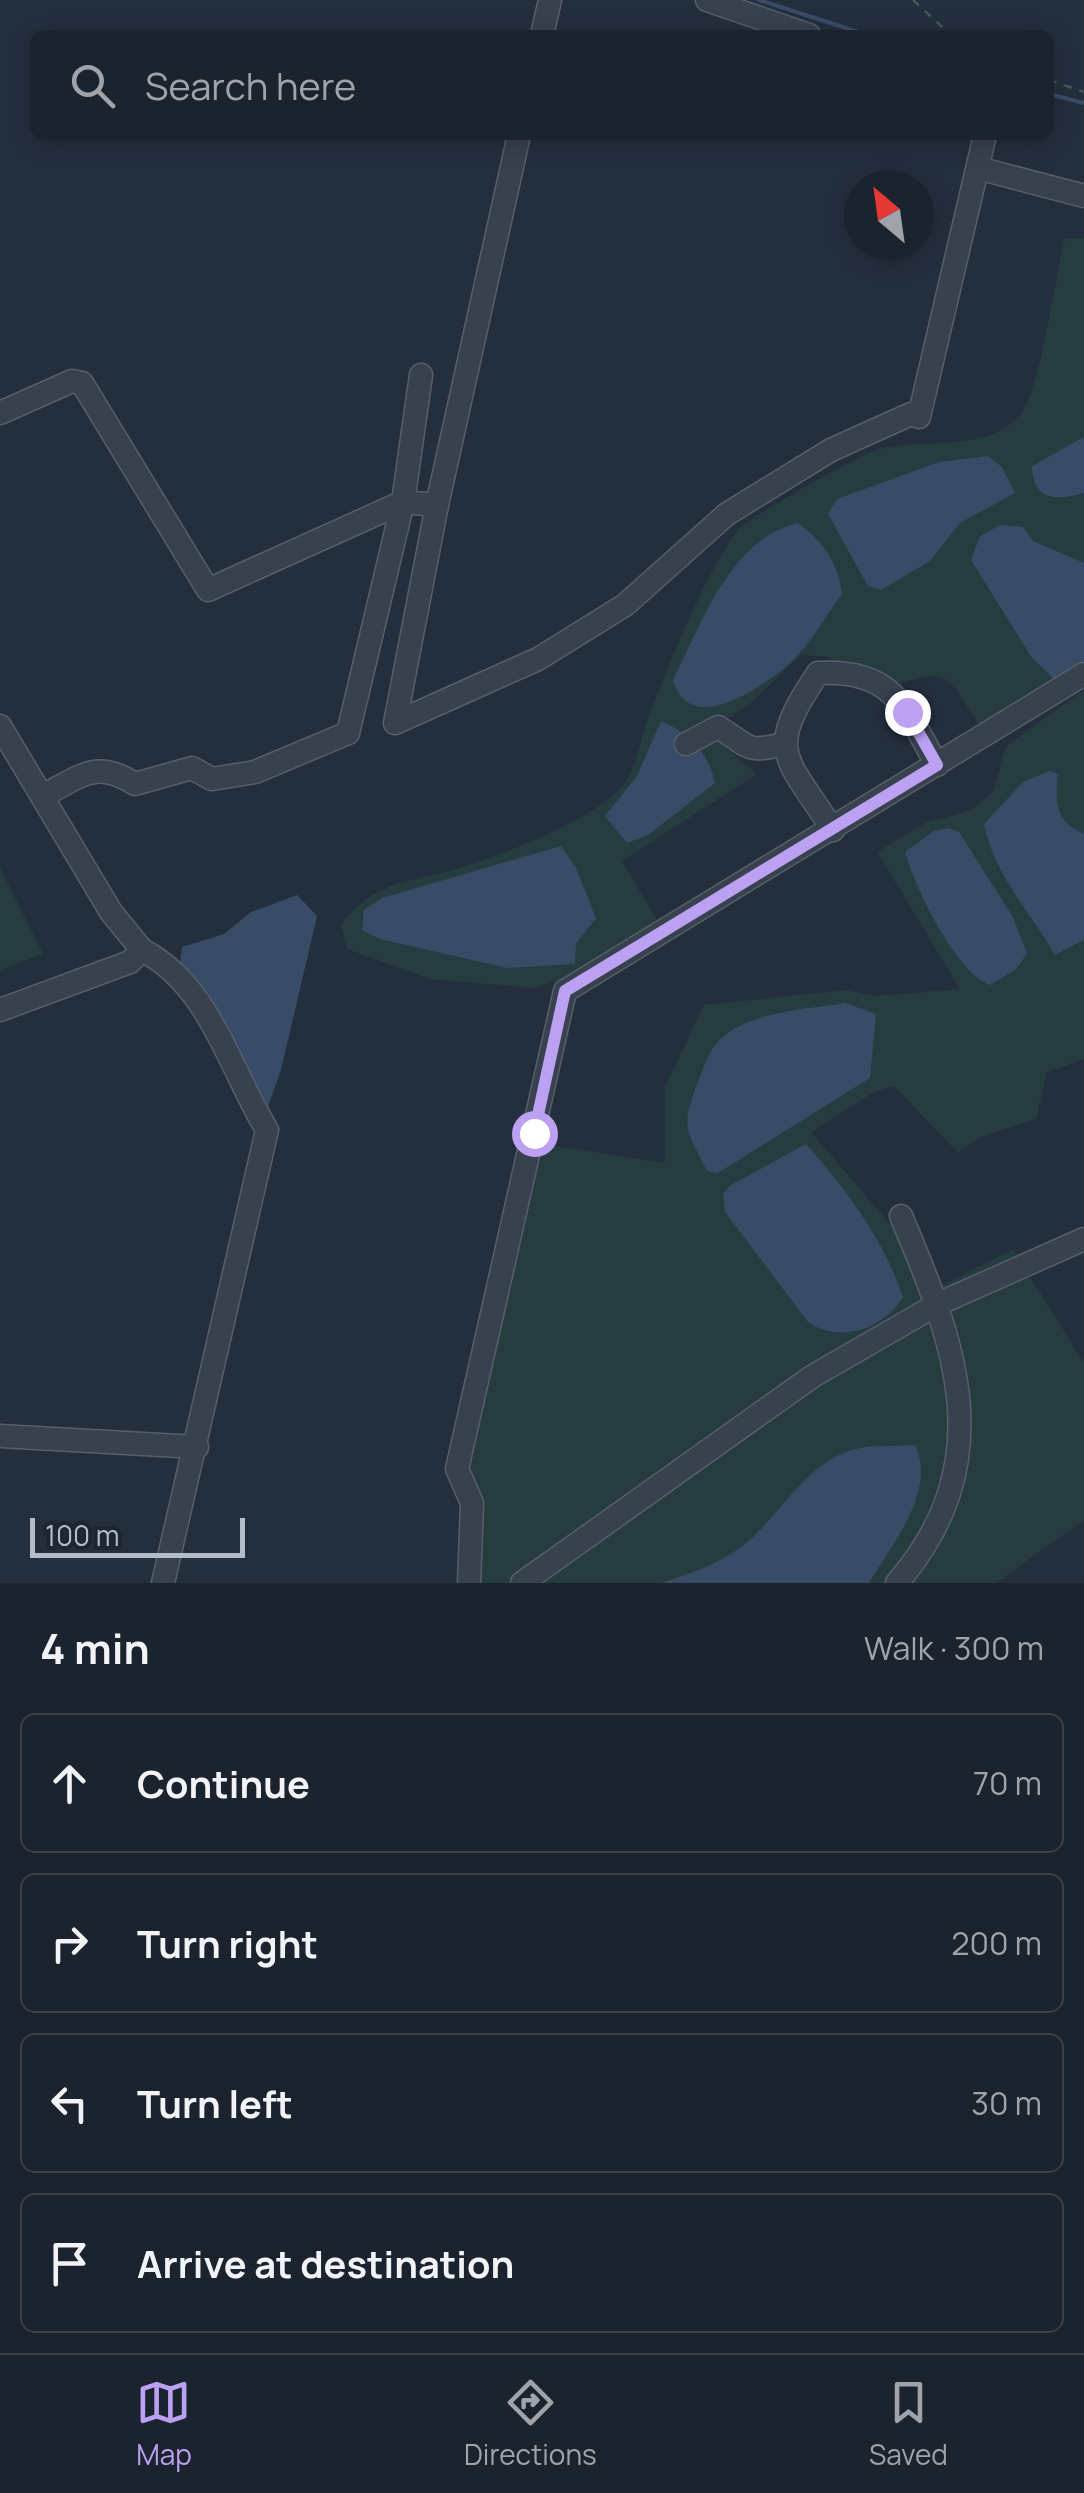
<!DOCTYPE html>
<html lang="en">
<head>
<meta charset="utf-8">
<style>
  :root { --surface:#1b232e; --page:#282f3a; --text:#f1f3f6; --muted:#a0a4aa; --line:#39404a; --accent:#bca0f2 }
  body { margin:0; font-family:Manrope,sans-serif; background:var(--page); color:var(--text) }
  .compass { position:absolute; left:844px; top:170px; width:90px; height:90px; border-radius:50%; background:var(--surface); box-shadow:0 5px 25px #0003; rotate:331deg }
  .scale { position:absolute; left:30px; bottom:25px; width:215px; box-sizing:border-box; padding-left:10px; border:5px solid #b4bcc9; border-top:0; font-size:28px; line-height:35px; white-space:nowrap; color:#b4bcc9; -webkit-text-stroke:8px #1d2633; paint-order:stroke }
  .stop { position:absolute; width:30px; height:30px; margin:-22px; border:8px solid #bca0f2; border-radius:50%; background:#fff }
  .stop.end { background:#bca0f2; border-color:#fff; box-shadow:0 2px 10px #0008 }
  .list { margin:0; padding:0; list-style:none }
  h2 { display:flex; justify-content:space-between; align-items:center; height:130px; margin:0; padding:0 40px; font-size:42px }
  h2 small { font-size:32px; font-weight:400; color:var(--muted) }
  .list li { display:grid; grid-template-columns:65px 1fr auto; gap:30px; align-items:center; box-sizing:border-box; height:140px; margin:0 20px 20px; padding:0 20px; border:2px solid var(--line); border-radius:15px }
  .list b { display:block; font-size:38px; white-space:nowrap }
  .list em { font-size:32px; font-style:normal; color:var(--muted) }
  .icon { flex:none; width:55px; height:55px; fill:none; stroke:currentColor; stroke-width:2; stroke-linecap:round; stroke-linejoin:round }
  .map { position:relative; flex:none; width:1084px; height:1583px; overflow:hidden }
  .search { position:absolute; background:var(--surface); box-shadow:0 5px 25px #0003; left:30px; right:30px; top:30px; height:110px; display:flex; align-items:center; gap:25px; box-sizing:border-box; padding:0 35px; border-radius:15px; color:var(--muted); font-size:38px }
  .sheet { height:770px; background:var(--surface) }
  nav { display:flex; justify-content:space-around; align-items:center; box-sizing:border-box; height:140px; border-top:2px solid var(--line); background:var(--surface); font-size:28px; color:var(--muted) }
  nav a { display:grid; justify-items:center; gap:5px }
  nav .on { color:var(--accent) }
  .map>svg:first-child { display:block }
</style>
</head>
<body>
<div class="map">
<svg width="1084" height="1583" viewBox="0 0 1084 1583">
  <rect width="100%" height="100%" fill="#242f3e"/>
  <g fill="#263c3f">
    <path d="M1065 238H1084V666L980 727C941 663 948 672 878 688L828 657 801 655 752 702 707 732 757 774 622 861 661 927 581 973 534 988 431 979 347 949 341 925C378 876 413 884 466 866 512 851 587 822 621 788 635 774 641 738 648 718 663 677 713 556 740 528 750 517 854 458 871 452 919 434 1003 460 1028 400 1045 359 1054 284 1065 238Z"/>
    <polygon points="1084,690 1084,1059 1047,1072 1036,1119 980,1137 958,1153 894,1086 876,1091 811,1132 896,1231 929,1292 1013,1249 1084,1363 1084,1520 996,1583 466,1583 458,1498 529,1142 665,1163 665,1086 704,1005 846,990 875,996 960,989 877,852 927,822 970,811 993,792 1006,746"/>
    <polygon points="0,868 43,954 0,970"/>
  </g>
  <g fill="#394c67">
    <path d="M1084 437V493C1056 501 1033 501 1032 466Z"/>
    <polygon points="988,456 1002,467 1015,493 960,523 930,561 881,590 868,586 828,514 837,499 939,462"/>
    <path d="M798 523C824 542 838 563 842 594 825 617 810 645 789 664 761 688 690 738 673 680 702 623 730 539 798 523Z"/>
    <polygon points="1000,525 1023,527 1033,541 1084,563 1084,661 1054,679 1032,658 971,560 980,536"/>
    <path d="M661 721C689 733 709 753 715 783L648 835 627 843 605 816 637 776Z"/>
    <path d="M1050 771 1058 774C1055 802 1055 822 1084 834V940L1055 955C1030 911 994 875 984 824L1023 782Z"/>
    <path d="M948 828 959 832 1013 917 1027 954 1015 970 990 985C956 973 915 888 905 852L934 831Z"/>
    <polygon points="561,846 576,868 596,918 576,944 575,964 507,968 380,939 362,930 364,910 382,898"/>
    <polygon points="297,895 317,916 281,1070 264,1117 179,972 182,947 224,934 251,912"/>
    <path d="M845 1003 876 1014 870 1078 718 1173 707 1171C687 1130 680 1129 697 1084 702 1073 706 1058 713 1048 738 1011 805 1010 845 1003Z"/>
    <path d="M806 1144C846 1189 884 1240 903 1297 884 1329 839 1344 808 1322L725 1212 723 1194 731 1185Z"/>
    <path d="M915 1445C937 1491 892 1544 869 1583H662C696 1571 732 1560 758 1532 786 1504 811 1462 852 1450 870 1444 895 1447 915 1445Z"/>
  </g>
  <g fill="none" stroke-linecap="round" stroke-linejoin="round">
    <g stroke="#394c67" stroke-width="4">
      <polyline points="759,0 868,35"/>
      <polyline points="1049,94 1084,103"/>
    </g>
    <g stroke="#565f6c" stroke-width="25">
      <g id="minor">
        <polyline points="707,0 809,35"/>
        <polyline points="542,35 550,0"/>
        <polyline points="978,168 1084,196"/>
        <polyline points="421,375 403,502 437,505 519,135"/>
        <path d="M0 413 72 381 82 383 208 590 403 502 348 733 255 772 212 779 192 768 135 784C96 759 82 776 44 795"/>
        <polyline points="437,505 395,723 538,659 625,605 727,514 831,450 911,414 919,417 985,135"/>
        <polyline points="0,726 111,912 142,950 130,962 0,1010"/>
        <path d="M686 744 718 727C750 746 744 754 784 744"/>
        <path d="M833 830C785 755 764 753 818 673 894 669 904 707 937 765"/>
        <path d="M142 950C209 984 230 1069 267 1130L163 1583"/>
        <polyline points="0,1436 197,1447"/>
        <polyline points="469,1583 472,1503 457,1469 565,991 1084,674"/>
        <polyline points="522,1583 813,1376 938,1304 1084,1239"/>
        <path d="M897 1583C1000 1463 957 1347 901 1216"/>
      </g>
    </g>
    <g stroke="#44595c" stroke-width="2.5" stroke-dasharray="8 8" stroke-linecap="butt">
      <polyline points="913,0 951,35"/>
      <polyline points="1049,80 1084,92"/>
    </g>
    <use href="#minor" stroke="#38414e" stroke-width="22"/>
  </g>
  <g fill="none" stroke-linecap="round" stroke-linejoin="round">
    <polyline stroke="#bca0f2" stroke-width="12" points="534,1133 565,991 937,765 907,712"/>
  </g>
</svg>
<svg class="compass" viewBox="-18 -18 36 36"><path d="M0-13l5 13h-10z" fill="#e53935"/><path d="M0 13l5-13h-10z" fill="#a0a4aa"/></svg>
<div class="scale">100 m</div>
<div class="stop" style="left:534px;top:1133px"></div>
<div class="stop end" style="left:907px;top:712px"></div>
<div class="search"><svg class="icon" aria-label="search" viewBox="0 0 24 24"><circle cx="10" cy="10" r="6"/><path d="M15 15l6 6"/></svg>Search here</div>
</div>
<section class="sheet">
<h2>4 min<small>Walk · 300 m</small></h2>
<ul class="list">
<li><svg class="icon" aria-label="ahead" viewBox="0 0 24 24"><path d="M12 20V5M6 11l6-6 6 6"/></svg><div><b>Continue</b></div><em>70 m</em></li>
<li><svg class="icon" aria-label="right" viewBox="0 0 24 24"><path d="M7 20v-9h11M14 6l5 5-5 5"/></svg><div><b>Turn right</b></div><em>200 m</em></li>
<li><svg class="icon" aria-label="left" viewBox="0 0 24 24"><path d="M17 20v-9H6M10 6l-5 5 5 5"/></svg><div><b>Turn left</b></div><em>30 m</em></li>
<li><svg class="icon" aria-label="arrive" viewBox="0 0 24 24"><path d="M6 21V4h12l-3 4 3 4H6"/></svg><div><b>Arrive at destination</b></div></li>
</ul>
</section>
<nav>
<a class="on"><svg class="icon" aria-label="map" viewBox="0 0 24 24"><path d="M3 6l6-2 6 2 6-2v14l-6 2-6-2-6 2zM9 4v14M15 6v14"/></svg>Map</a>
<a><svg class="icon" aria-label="directions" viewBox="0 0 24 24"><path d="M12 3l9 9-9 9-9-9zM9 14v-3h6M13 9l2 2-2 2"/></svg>Directions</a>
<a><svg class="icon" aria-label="saved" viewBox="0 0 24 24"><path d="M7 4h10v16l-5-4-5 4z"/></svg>Saved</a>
</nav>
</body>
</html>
